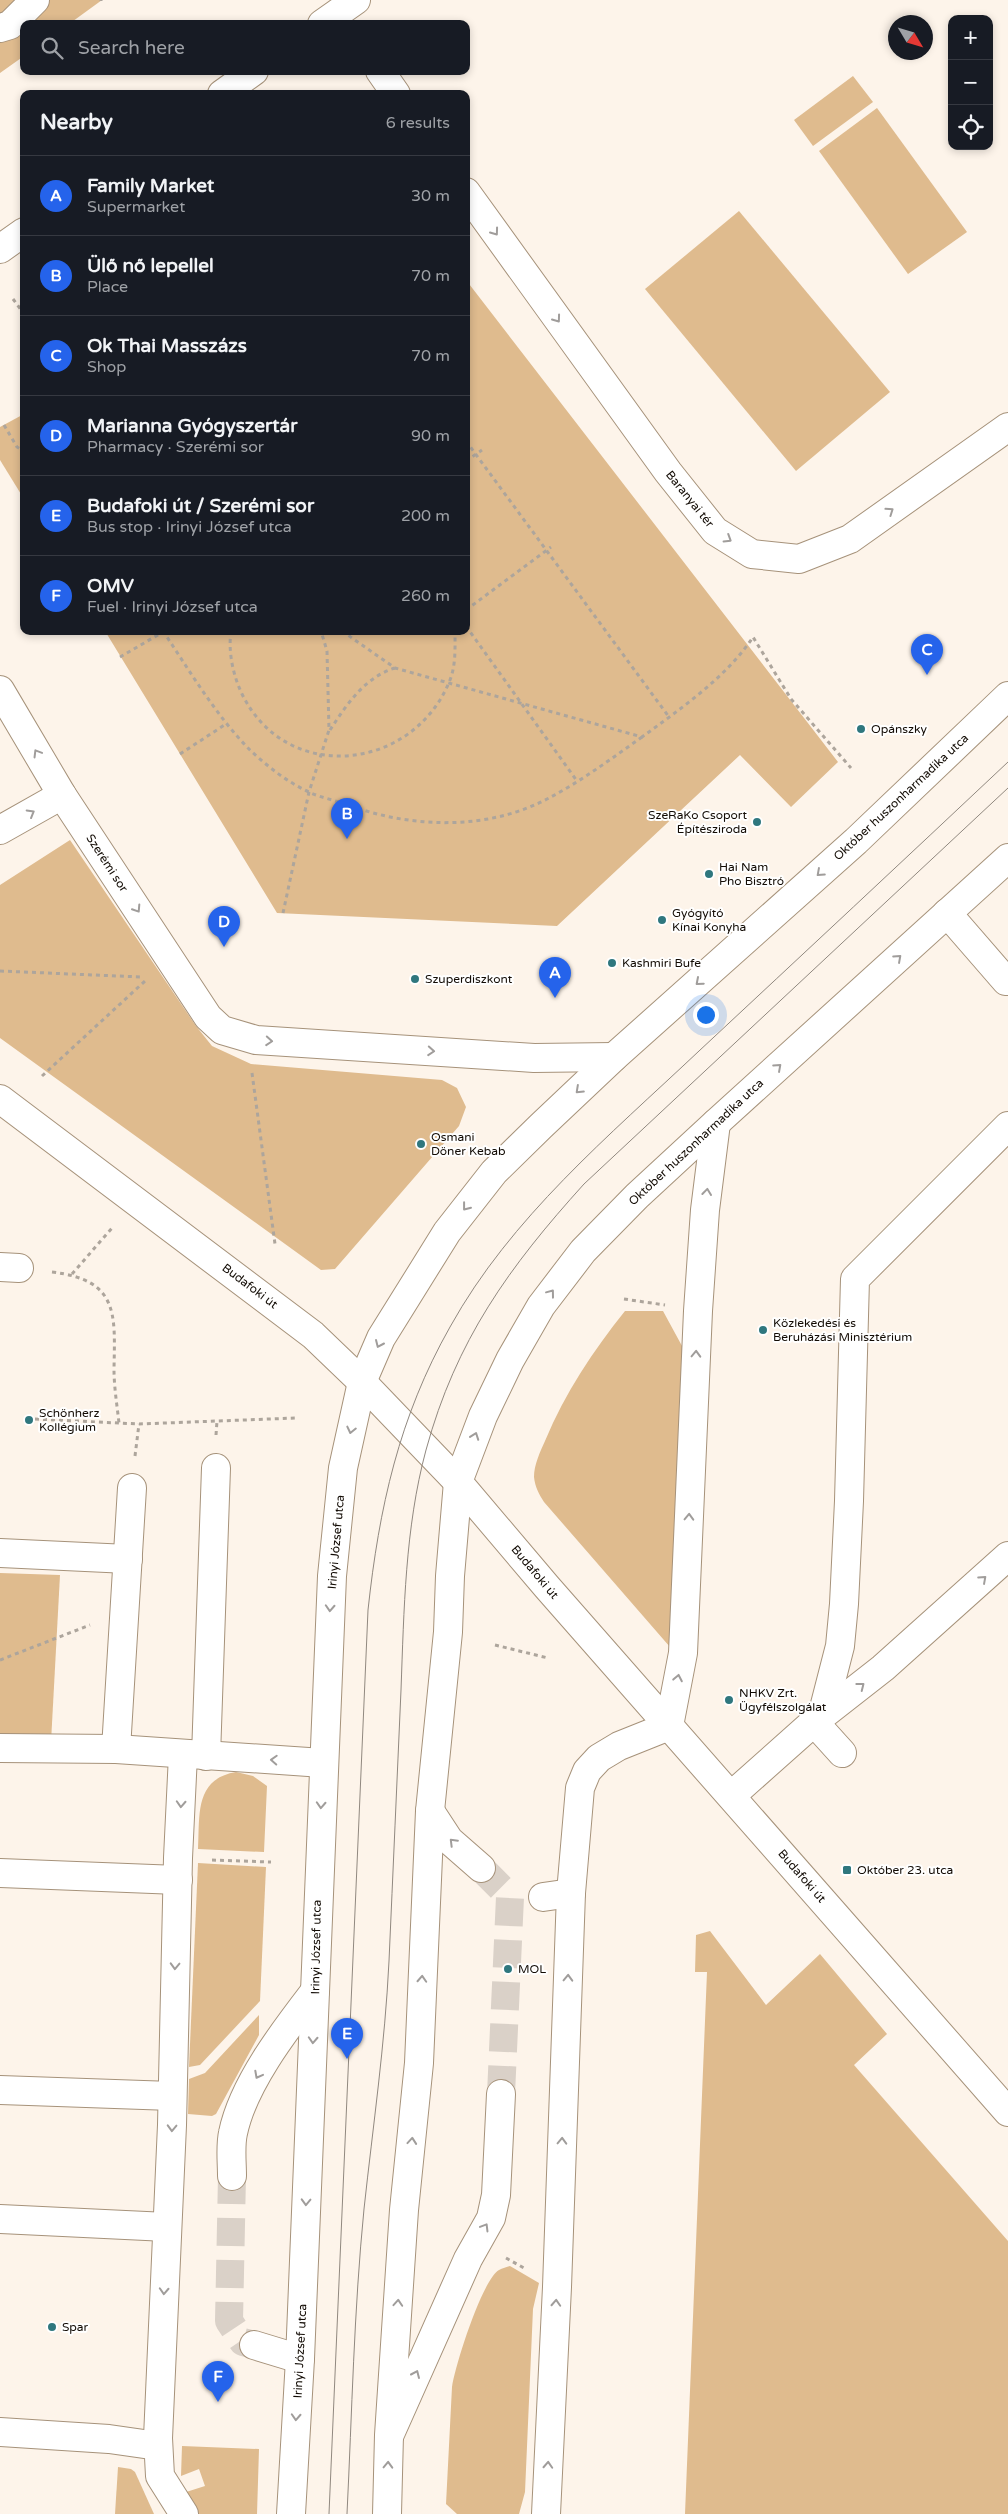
<!DOCTYPE html>
<html lang="en">
<head>
<meta charset="utf-8">
<style>
  :root { --surface:#171b24; --page:#242831; --text:#f1f3f6; --muted:#9ea1a6; --line:#363941; --accent:#2563eb }
  body { margin:0; font-family:"Varela Round",sans-serif; background:var(--page); color:var(--text) }
  .controls { position:absolute; right:15px; top:15px; display:grid; overflow:hidden; border-radius:10px; box-shadow:0 2px 8px #0003 }
  .controls button { width:45px; height:45px; display:grid; place-items:center; padding:0; border:0; border-bottom:1px solid var(--line); background:var(--surface); color:var(--text); font:25px sans-serif }
  .compass { position:absolute; left:888px; top:15px; width:45px; height:45px; border-radius:50%; background:var(--surface); box-shadow:0 2px 8px #0003; rotate:128deg }
  .you { position:absolute; left:705px; top:1014px; width:18px; height:18px; margin:-12px; border:4px solid #fff; border-radius:50%; background:#1a73e8; box-shadow:0 0 0 8px #1a73e833 }
  .badge { display:grid; place-items:center; width:32px; height:32px; border-radius:50%; background:var(--accent); color:#fff; font-size:16px; font-weight:700 }
  .pin { position:absolute; translate:-50% -41px; filter:drop-shadow(0 1px 2px #0008) }
  .pin::after { content:''; position:absolute; top:26px; width:18px; height:15px; background:inherit; clip-path:polygon(0 0,100% 0,50% 100%) }
  .list { margin:0; padding:0; list-style:none }
  h2 { display:flex; justify-content:space-between; align-items:center; height:65px; margin:0; padding:0 20px; font-size:21px }
  h2 small { font-size:16px; font-weight:400; color:var(--muted) }
  .list li { display:grid; grid-template-columns:32px 1fr auto; gap:15px; align-items:center; box-sizing:border-box; height:80px; padding:0 20px; border-top:1px solid var(--line) }
  .list b { display:block; font-size:19px; white-space:nowrap }
  .list p { margin:0; font-size:16px; white-space:nowrap; color:var(--muted) }
  .list em { font-size:16px; font-style:normal; color:var(--muted) }
  .icon { flex:none; width:28px; height:28px; fill:none; stroke:currentColor; stroke-width:2; stroke-linecap:round; stroke-linejoin:round }
  .map { position:relative; flex:none; width:1008px; height:2514px; overflow:hidden }
  .search { position:absolute; background:var(--surface); box-shadow:0 2px 8px #0003; left:20px; top:20px; width:450px; height:55px; display:flex; align-items:center; gap:12px; box-sizing:border-box; padding:0 18px; border-radius:10px; color:var(--muted); font-size:19px }
  .panel { position:absolute; background:var(--surface); box-shadow:0 2px 8px #0003; left:20px; top:90px; width:450px; height:545px; border-radius:10px }
  .map>svg:first-child { display:block }
</style>
</head>
<body>
<div class="map">
<svg width="1008" height="2514" viewBox="0 0 1008 2514">
  <rect width="100%" height="100%" fill="#fdf4ea"/>
  <g fill="#dfbb8e">
    <polygon points="0,0 102,0 69,24 24,24 24,56 0,73"/>
    <polygon points="853,76 873,102 813,146 794,120"/>
    <polygon points="877,108 967,232 908,274 819,151"/>
    <polygon points="739,211 890,392 796,471 645,289"/>
    <polygon points="466,280 838,762 791,807 740,755 557,926 277,913 105,631 466,631"/>
    <polygon points="24,414 24,499 0,460 0,427"/>
    <polygon points="70,840 196,1026 212,1046 251,1064 442,1080 457,1088 466,1107 459,1126 335,1269 321,1270 0,1038 0,885"/>
    <path d="M625 1311H663L688 1357 670 1647 544 1502C539 1494 535 1487 534 1477 534 1465 540 1452 545 1441 565 1393 593 1351 625 1311Z"/>
    <polygon points="0,1573 60,1575 51,1742 0,1741"/>
    <path d="M236 1772 253 1776 267 1786 264 1852 198 1849C200 1816 194 1779 236 1772Z"/>
    <polygon points="198,1863 266,1867 260,2001 200,2065 189,2067"/>
    <polygon points="710,1931 766,2005 820,1954 887,2034 854,2065 1008,2241 1008,2514 685,2514 707,1972 695,1972 696,1935"/>
    <polygon points="259,2015 259,2035 216,2114 212,2116 188,2114 189,2079 205,2073"/>
    <path d="M510 2266 539 2283 533 2309 525 2492 519 2514H457L446 2504 452 2387C455 2366 482 2280 499 2270 502 2268 507 2267 510 2266Z"/>
    <polygon points="182,2446 259,2449 257,2514 199,2514 183,2493 205,2486 199,2469 181,2476"/>
    <polygon points="118,2467 131,2469 135,2472 154,2514 115,2514"/>
  </g>
  <g fill="none" stroke-linecap="round" stroke-linejoin="round">
    <g stroke="#dad1c8" stroke-width="28" stroke-dasharray="28 14" stroke-linecap="butt">
      <polyline points="481,1868 510,1897 501,2094"/>
      <polyline points="232,2176 229,2321 243,2342 254,2345"/>
    </g>
    <g stroke="#a6927a" stroke-width="30">
      <g id="minor">
        <polyline points="322,24 356,0"/>
        <polyline points="0,28 10,25 35,0"/>
        <polyline points="380,71 396,94"/>
        <polyline points="222,94 254,71"/>
        <polyline points="466,192 668,472 715,531 752,554 799,559 850,539 1008,427"/>
        <polyline points="0,249 24,232"/>
        <polyline points="0,690 62,795 208,1017 222,1030 256,1040 534,1058 614,1057"/>
        <polyline points="0,830 62,795"/>
        <polyline points="947,913 1006,981"/>
        <polyline points="0,1099 313,1335 362,1382 458,1482 547,1587 1008,2112"/>
        <polyline points="0,1267 19,1268"/>
        <polyline points="0,1553 128,1559"/>
        <polyline points="822,1716 840,1646 844,1604 849,1501 855,1279 1008,1126"/>
        <polyline points="814,1722 842,1753"/>
        <polyline points="669,1726 683,1653 698,1311 705,1210 716,1123"/>
        <polyline points="0,1748 116,1749 323,1763"/>
        <polyline points="116,1749 132,1488"/>
        <polyline points="183,1755 178,1858 172,2125 158,2438 160,2476 184,2514"/>
        <polyline points="206,1756 216,1468"/>
        <polyline points="732,1795 814,1722 883,1668 1008,1556"/>
        <polyline points="430,1811 449,1840 481,1868"/>
        <polyline points="0,1873 178,1880"/>
        <polyline points="543,1897 571,1893"/>
        <polyline points="0,2090 172,2096"/>
        <path d="M232 2176C232 2162 230 2146 233 2133 243 2084 285 2030 315 1991"/>
        <polyline points="0,2219 167,2227"/>
        <polyline points="254,2345 300,2359"/>
        <polyline points="0,2432 109,2439 158,2446"/>
        <polyline points="390,2434 468,2259 491,2218 496,2195 501,2094"/>
        <polyline points="546,2514 557,2287 571,1893 580,1788 587,1771 599,1758 619,1746 669,1726"/>
      </g>
    </g>
    <g stroke="#a6927a" stroke-width="30">
      <g id="major">
        <polyline points="291,2514 300,2359 332,1576 343,1468 362,1382 381,1338 447,1232 494,1172 541,1126 614,1057 856,841 1008,696"/>
        <polyline points="387,2514 389,2435 404,2210 419,2063 430,1811 448,1632 450,1576 458,1482 483,1416 510,1360 541,1306 583,1251 637,1196 716,1123 1008,858"/>
      </g>
    </g>
    <g stroke="#ada59c" stroke-width="3" stroke-dasharray="4 4" stroke-linecap="butt">
      <polyline points="101,0 101,1"/>
      <polyline points="13,299 24,314"/>
      <polyline points="4,425 17,447 24,451"/>
      <polyline points="466,441 669,717"/>
      <polyline points="466,461 482,450"/>
      <polyline points="466,610 551,547"/>
      <polyline points="466,626 577,781"/>
      <path d="M163 631C189 670 217 717 250 750 267 766 287 782 309 792 321 798 335 800 348 805 411 828 486 831 547 799 580 782 611 759 642 737"/>
      <path d="M231 631C228 652 233 675 242 694 287 786 414 771 450 680 456 665 455 647 455 631"/>
      <path d="M342 631 395 668 642 737C679 710 728 676 753 637L791 699 851 768"/>
      <polyline points="120,657 163,632"/>
      <path d="M330 730C347 704 365 677 395 668"/>
      <polyline points="180,754 226,724"/>
      <polyline points="283,913 309,792 329,730 327,651 321,631"/>
      <polyline points="0,971 141,977"/>
      <polyline points="252,1073 275,1244"/>
      <polyline points="42,1076 145,981"/>
      <path d="M52 1272C119 1280 115 1314 114 1369 114 1387 117 1405 119 1423"/>
      <polyline points="72,1274 112,1228"/>
      <polyline points="624,1299 665,1305"/>
      <polyline points="35,1419 139,1424 296,1418"/>
      <polyline points="216,1435 217,1421"/>
      <polyline points="135,1456 139,1424"/>
      <polyline points="495,1645 548,1658"/>
      <polyline points="0,1660 90,1625"/>
      <polyline points="212,1860 271,1862"/>
      <polyline points="506,2258 524,2268"/>
    </g>
    <use href="#minor" stroke="#fff" stroke-width="28"/>
    <use href="#major" stroke="#fff" stroke-width="28"/>
    <g stroke="#90887f" stroke-width="1">
      <path d="M329 2514 368 1610C379 1508 399 1417 450 1327 511 1217 609 1136 699 1051 802 955 905 859 1008 762"/>
      <path d="M347 2514C352 2412 354 2310 364 2209 373 2126 385 2044 389 1961 393 1871 397 1781 401 1690 404 1610 405 1528 426 1450 456 1340 509 1267 584 1184L1008 788"/>
    </g>
  </g>
  <defs><path id="oneway-chevron" d="M-2-3.5L2.5 0L-2 3.5" fill="none" stroke-width="1.6" stroke-linecap="round" stroke-linejoin="round" transform="scale(1.25)"/></defs>
  <g stroke="#a09d9b">
    <use href="#oneway-chevron" transform="translate(495 232) rotate(54)"/>
    <use href="#oneway-chevron" transform="translate(557 319) rotate(54)"/>
    <use href="#oneway-chevron" transform="translate(890 511) rotate(-35)"/>
    <use href="#oneway-chevron" transform="translate(728 539) rotate(32)"/>
    <use href="#oneway-chevron" transform="translate(37 753) rotate(-121)"/>
    <use href="#oneway-chevron" transform="translate(31 813) rotate(-30)"/>
    <use href="#oneway-chevron" transform="translate(820 873) rotate(138)"/>
    <use href="#oneway-chevron" transform="translate(137 909) rotate(57)"/>
    <use href="#oneway-chevron" transform="translate(898 958) rotate(-42)"/>
    <use href="#oneway-chevron" transform="translate(699 982) rotate(139)"/>
    <use href="#oneway-chevron" transform="translate(269 1041) rotate(4)"/>
    <use href="#oneway-chevron" transform="translate(431 1051) rotate(4)"/>
    <use href="#oneway-chevron" transform="translate(778 1067) rotate(-42)"/>
    <use href="#oneway-chevron" transform="translate(579 1090) rotate(137)"/>
    <use href="#oneway-chevron" transform="translate(707 1192) rotate(-83)"/>
    <use href="#oneway-chevron" transform="translate(466 1207) rotate(128)"/>
    <use href="#oneway-chevron" transform="translate(551 1293) rotate(-53)"/>
    <use href="#oneway-chevron" transform="translate(379 1344) rotate(114)"/>
    <use href="#oneway-chevron" transform="translate(696 1354) rotate(-88)"/>
    <use href="#oneway-chevron" transform="translate(351 1430) rotate(103)"/>
    <use href="#oneway-chevron" transform="translate(475 1436) rotate(-70)"/>
    <use href="#oneway-chevron" transform="translate(689 1517) rotate(-88)"/>
    <use href="#oneway-chevron" transform="translate(983 1579) rotate(-42)"/>
    <use href="#oneway-chevron" transform="translate(330 1608) rotate(93)"/>
    <use href="#oneway-chevron" transform="translate(678 1678) rotate(-79)"/>
    <use href="#oneway-chevron" transform="translate(861 1686) rotate(-38)"/>
    <use href="#oneway-chevron" transform="translate(274 1760) rotate(-177)"/>
    <use href="#oneway-chevron" transform="translate(181 1804) rotate(93)"/>
    <use href="#oneway-chevron" transform="translate(321 1805) rotate(93)"/>
    <use href="#oneway-chevron" transform="translate(453 1842) rotate(-135)"/>
    <use href="#oneway-chevron" transform="translate(175 1966) rotate(92)"/>
    <use href="#oneway-chevron" transform="translate(568 1978) rotate(-88)"/>
    <use href="#oneway-chevron" transform="translate(422 1979) rotate(-87)"/>
    <use href="#oneway-chevron" transform="translate(313 2040) rotate(93)"/>
    <use href="#oneway-chevron" transform="translate(258 2075) rotate(118)"/>
    <use href="#oneway-chevron" transform="translate(172 2128) rotate(92)"/>
    <use href="#oneway-chevron" transform="translate(412 2141) rotate(-85)"/>
    <use href="#oneway-chevron" transform="translate(562 2141) rotate(-88)"/>
    <use href="#oneway-chevron" transform="translate(306 2202) rotate(92)"/>
    <use href="#oneway-chevron" transform="translate(485 2227) rotate(-59)"/>
    <use href="#oneway-chevron" transform="translate(164 2291) rotate(93)"/>
    <use href="#oneway-chevron" transform="translate(398 2303) rotate(-86)"/>
    <use href="#oneway-chevron" transform="translate(556 2303) rotate(-87)"/>
    <use href="#oneway-chevron" transform="translate(416 2374) rotate(-66)"/>
    <use href="#oneway-chevron" transform="translate(296 2417) rotate(93)"/>
    <use href="#oneway-chevron" transform="translate(388 2465) rotate(-88)"/>
    <use href="#oneway-chevron" transform="translate(548 2465) rotate(-87)"/>
  </g>
  <g fill="#2f777e" stroke="#fff" stroke-width="2">
    <circle cx="861" cy="729" r="5"/>
    <circle cx="757" cy="822" r="5"/>
    <circle cx="709" cy="874" r="5"/>
    <circle cx="662" cy="920" r="5"/>
    <circle cx="612" cy="963" r="5"/>
    <circle cx="415" cy="979" r="5"/>
    <circle cx="421" cy="1144" r="5"/>
    <circle cx="763" cy="1330" r="5"/>
    <circle cx="29" cy="1420" r="5"/>
    <circle cx="729" cy="1700" r="5"/>
    <rect x="842" y="1865" width="10" height="10" rx="2.5"/>
    <circle cx="508" cy="1969" r="5"/>
    <circle cx="52" cy="2327" r="5"/>
  </g>
  <g text-anchor="middle" stroke-width="4" stroke-linejoin="round" paint-order="stroke">
    <g font-size="12" fill="#120b04" stroke="#fff">
      <text transform="translate(690 499) rotate(51)" y="4">Baranyai tér</text>
      <text transform="translate(901 797) rotate(-43)" y="4">Október huszonharmadika utca</text>
      <text transform="translate(107 863) rotate(57)" y="4">Szerémi sor</text>
      <text transform="translate(696 1142) rotate(-43)" y="4">Október huszonharmadika utca</text>
      <text transform="translate(250 1286) rotate(37)" y="4">Budafoki út</text>
      <text transform="translate(336 1542) rotate(-85)" y="4">Irinyi József utca</text>
      <text transform="translate(535 1572) rotate(50)" y="4">Budafoki út</text>
      <text transform="translate(802 1876) rotate(49)" y="4">Budafoki út</text>
      <text transform="translate(316 1947) rotate(-89)" y="4">Irinyi József utca</text>
      <text transform="translate(300 2351) rotate(-87)" y="4">Irinyi József utca</text>
    </g>
    <g font-size="12" fill="#120b04" stroke="#fff" text-anchor="start">
      <text x="871" y="733">Opánszky</text>
      <text x="747" y="819" text-anchor="end">SzeRaKo Csoport<tspan x="747" dy="14">Építésziroda</tspan></text>
      <text x="719" y="871">Hai Nam<tspan x="719" dy="14">Pho Bisztró</tspan></text>
      <text x="672" y="917">Gyógyító<tspan x="672" dy="14">Kínai Konyha</tspan></text>
      <text x="622" y="967">Kashmiri Bufe</text>
      <text x="425" y="983">Szuperdiszkont</text>
      <text x="431" y="1141">Osmani<tspan x="431" dy="14">Döner Kebab</tspan></text>
      <text x="773" y="1327">Közlekedési és<tspan x="773" dy="14">Beruházási Minisztérium</tspan></text>
      <text x="39" y="1417">Schönherz<tspan x="39" dy="14">Kollégium</tspan></text>
      <text x="739" y="1697">NHKV Zrt.<tspan x="739" dy="14">Ügyfélszolgálat</tspan></text>
      <text x="857" y="1874">Október 23. utca</text>
      <text x="518" y="1973">MOL</text>
      <text x="62" y="2331">Spar</text>
    </g>
  </g>
</svg>
<div class="controls">
<button>+</button>
<button>−</button>
<button><svg class="icon" aria-label="locate" viewBox="0 0 24 24"><circle cx="12" cy="12" r="6"/><path d="M12 2v4M12 18v4M2 12h4M18 12h4"/></svg></button>
</div>
<svg class="compass" viewBox="-18 -18 36 36"><path d="M0-13l5 13h-10z" fill="#e53935"/><path d="M0 13l5-13h-10z" fill="#9ea1a6"/></svg>
<div class="you"></div>
<div class="pin badge" style="left:555px;top:998px">A</div>
<div class="pin badge" style="left:347px;top:839px">B</div>
<div class="pin badge" style="left:927px;top:675px">C</div>
<div class="pin badge" style="left:224px;top:947px">D</div>
<div class="pin badge" style="left:347px;top:2059px">E</div>
<div class="pin badge" style="left:218px;top:2402px">F</div>
<div class="search"><svg class="icon" aria-label="search" viewBox="0 0 24 24"><circle cx="10" cy="10" r="6"/><path d="M15 15l6 6"/></svg>Search here</div>
<section class="panel">
<h2>Nearby<small>6 results</small></h2>
<ul class="list">
<li><span class="badge">A</span><div><b>Family Market</b><p>Supermarket</p></div><em>30 m</em></li>
<li><span class="badge">B</span><div><b>Ülő nő lepellel</b><p>Place</p></div><em>70 m</em></li>
<li><span class="badge">C</span><div><b>Ok Thai Masszázs</b><p>Shop</p></div><em>70 m</em></li>
<li><span class="badge">D</span><div><b>Marianna Gyógyszertár</b><p>Pharmacy · Szerémi sor</p></div><em>90 m</em></li>
<li><span class="badge">E</span><div><b>Budafoki út / Szerémi sor</b><p>Bus stop · Irinyi József utca</p></div><em>200 m</em></li>
<li><span class="badge">F</span><div><b>OMV</b><p>Fuel · Irinyi József utca</p></div><em>260 m</em></li>
</ul>
</section>
</div>
</body>
</html>
